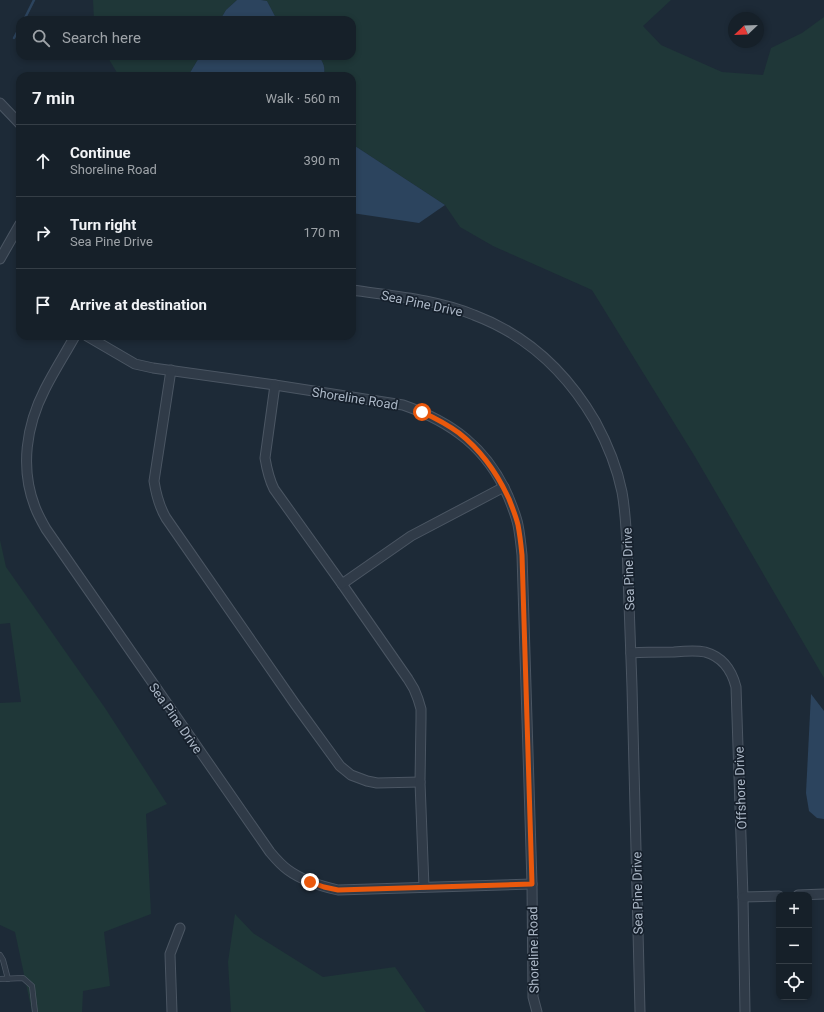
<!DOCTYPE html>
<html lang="en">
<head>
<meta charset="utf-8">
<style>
  :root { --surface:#162029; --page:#232d35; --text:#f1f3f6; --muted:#9ea3a8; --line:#353e46 }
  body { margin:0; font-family:Roboto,sans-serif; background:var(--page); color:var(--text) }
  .controls { position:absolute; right:12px; bottom:12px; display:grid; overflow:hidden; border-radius:8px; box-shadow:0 2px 6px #0003 }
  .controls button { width:36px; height:36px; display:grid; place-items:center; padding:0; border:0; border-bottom:1px solid var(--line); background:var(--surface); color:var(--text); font:20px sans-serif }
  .compass { position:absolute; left:728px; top:12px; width:36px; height:36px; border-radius:50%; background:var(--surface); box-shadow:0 2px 6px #0003; rotate:247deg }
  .stop { position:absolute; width:12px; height:12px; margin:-9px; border:3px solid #ea580c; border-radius:50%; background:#fff }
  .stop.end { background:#ea580c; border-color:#fff; box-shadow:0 1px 4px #0008 }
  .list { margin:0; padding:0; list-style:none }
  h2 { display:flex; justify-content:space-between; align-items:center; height:52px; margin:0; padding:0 16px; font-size:17px }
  h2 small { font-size:13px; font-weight:400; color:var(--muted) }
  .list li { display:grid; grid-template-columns:26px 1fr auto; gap:12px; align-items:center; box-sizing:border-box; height:72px; padding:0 16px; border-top:1px solid var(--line) }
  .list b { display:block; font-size:15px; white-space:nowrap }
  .list p { margin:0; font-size:13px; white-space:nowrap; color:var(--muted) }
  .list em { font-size:13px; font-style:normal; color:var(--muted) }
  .icon { flex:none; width:22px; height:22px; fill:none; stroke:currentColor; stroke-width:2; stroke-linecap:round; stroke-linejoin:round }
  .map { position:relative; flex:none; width:824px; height:1012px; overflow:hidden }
  .search { position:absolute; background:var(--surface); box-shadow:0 2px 6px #0003; left:16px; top:16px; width:340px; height:44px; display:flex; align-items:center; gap:10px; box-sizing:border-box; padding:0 14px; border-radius:12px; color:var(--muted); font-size:15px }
  .panel { position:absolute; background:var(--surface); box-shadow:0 2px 6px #0003; left:16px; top:72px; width:340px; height:268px; border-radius:12px }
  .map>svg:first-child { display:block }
</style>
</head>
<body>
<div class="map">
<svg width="824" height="1012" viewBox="0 0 824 1012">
  <rect width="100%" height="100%" fill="#1d2a37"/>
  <g fill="#1f3738">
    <polygon points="93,0 237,0 226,10 220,20 94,20"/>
    <path d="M261 0H671L643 26 661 45 722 72 763 75 771 48 802 33 824 17V678L694 455 592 290 493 246 460 227 445 205 352 144V76H324C325 67 324 64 319 56H352V20H277L267 1Z"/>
    <polygon points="107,56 200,56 188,76 119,76"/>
    <polygon points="0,540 6,567 105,708 167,804 146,814 151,914 104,932 110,986 83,991 82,1012 32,1012 15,932 0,925 0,703 21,702 10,623 0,624"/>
    <polygon points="235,914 253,933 323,977 395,967 426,1012 231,1012 228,962"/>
  </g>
  <g fill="#2c445e">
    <polygon points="237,0 261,0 267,1 277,20 220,20 226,10"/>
    <path d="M200 56H319C324 64 325 67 324 76H188Z"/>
    <polygon points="352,144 445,205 419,223 352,213"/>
    <polygon points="811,694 824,711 824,819 817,818 809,811 806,793"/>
  </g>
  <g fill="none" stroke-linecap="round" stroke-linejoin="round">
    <g stroke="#2c445e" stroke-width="2.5">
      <polyline points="24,20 34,0"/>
      <polyline points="14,38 20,27"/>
    </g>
    <g stroke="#4b5663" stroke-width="6">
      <g id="lane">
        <polyline points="0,955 3,960 8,979"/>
        <polyline points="0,979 23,978 32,986 35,1012"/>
      </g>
    </g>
    <g stroke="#4b5663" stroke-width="11">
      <g id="street">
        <polyline points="0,103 20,124"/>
        <polyline points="0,259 20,224"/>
        <path d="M352 290C393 296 435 299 474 315 527 335 567 373 595 421 607 443 617 467 622 492 627 520 627 548 628 576 629 613 631 650 632 687 635 795 637 904 640 1012"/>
        <path d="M75 336C65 354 54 371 45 389 26 426 20 468 35 507 38 515 42 522 46 529L270 852C275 858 281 865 288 870 303 881 320 886 338 890L532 884"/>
        <path d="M87 336 135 364 153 368 275 385 403 405C452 422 487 448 508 496 512 506 516 515 518 525 520 535 521 545 522 555L532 884 533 997 537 1012"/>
        <path d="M171 370 154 481C156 494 159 506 166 518L295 704 340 766 351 775 367 781 377 783 420 782"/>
        <path d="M275 385 265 458C267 470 269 479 274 489L342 584 408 679 414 689 418 699 421 709V719L420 782 424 887"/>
        <polyline points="342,584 411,536 504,487"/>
        <path d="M631 653C645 652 660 652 674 652 684 651 696 650 705 652 723 657 732 671 736 687L743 897 745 1012"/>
        <polyline points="798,895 824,894"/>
        <polyline points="743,897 779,896"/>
        <polyline points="172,1012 170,954 180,928"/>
      </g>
    </g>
    <use href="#lane" stroke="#303b48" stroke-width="4.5"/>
    <use href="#street" stroke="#303b48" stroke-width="9"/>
  </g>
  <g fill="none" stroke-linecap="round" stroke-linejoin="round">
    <path stroke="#ea580c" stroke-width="5" d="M310 882 324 887 338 890 532 884 522 555C521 545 520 535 518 525 516 516 512 507 509 499 497 473 482 451 459 433 448 425 435 418 422 412"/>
  </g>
  <g text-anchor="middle" stroke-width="3.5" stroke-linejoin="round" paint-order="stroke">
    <g font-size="13" fill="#aab6c5" stroke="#16202c">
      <text transform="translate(422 303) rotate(12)" y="5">Sea Pine Drive</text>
      <text transform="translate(355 398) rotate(9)" y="5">Shoreline Road</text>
      <text transform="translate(628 569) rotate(-92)" y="5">Sea Pine Drive</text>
      <text transform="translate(176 718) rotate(55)" y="5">Sea Pine Drive</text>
      <text transform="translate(740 788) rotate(-92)" y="5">Offshore Drive</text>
      <text transform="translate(637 893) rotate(-91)" y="5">Sea Pine Drive</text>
      <text transform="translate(533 950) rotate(-91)" y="5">Shoreline Road</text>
    </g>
  </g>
</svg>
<div class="controls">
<button>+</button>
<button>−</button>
<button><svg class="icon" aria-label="locate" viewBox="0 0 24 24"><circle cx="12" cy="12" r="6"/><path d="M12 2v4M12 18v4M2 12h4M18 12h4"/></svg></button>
</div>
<svg class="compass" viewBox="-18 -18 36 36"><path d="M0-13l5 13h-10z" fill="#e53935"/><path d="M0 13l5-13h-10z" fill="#9ea3a8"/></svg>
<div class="stop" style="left:422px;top:412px"></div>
<div class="stop end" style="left:310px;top:882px"></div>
<div class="search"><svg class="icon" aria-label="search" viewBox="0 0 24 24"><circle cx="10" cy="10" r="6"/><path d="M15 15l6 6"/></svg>Search here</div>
<section class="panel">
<h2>7 min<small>Walk · 560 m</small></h2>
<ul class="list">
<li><svg class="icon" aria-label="ahead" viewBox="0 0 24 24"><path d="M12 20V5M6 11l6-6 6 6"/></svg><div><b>Continue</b><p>Shoreline Road</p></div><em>390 m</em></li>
<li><svg class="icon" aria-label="right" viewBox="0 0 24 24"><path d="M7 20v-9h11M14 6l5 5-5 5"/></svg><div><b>Turn right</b><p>Sea Pine Drive</p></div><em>170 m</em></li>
<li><svg class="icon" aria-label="arrive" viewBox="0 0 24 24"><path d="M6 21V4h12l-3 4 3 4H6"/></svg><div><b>Arrive at destination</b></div></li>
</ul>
</section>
</div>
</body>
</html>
